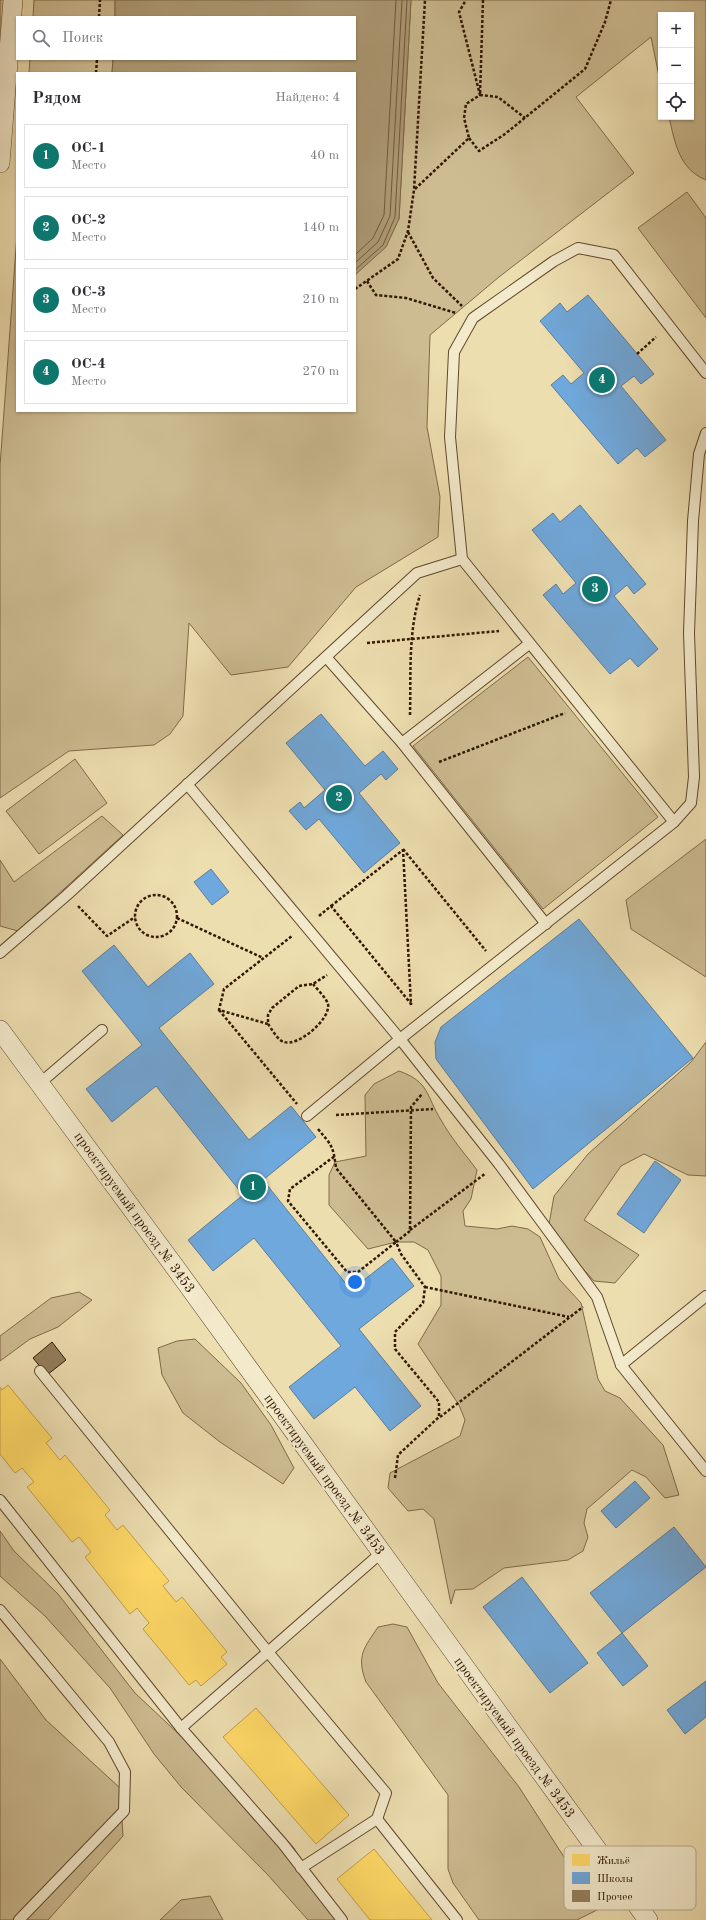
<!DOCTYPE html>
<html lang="ru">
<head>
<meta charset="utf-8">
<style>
  :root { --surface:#fff; --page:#f2f2f3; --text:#2b2b33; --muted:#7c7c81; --line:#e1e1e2; --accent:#0f766e }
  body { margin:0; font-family:"Old Standard TT",serif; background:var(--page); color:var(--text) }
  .controls { position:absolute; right:12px; top:12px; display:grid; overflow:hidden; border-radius:0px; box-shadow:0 1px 3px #0004 }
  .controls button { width:36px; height:36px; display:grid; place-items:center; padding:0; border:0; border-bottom:1px solid var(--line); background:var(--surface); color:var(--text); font:20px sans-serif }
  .you { position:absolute; left:355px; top:1282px; width:14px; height:14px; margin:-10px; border:3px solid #fff; border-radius:50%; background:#1a73e8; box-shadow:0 0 0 6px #1a73e833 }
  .badge { display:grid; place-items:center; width:26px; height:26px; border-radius:50%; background:var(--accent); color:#fff; font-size:13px; font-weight:700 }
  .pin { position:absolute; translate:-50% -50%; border:2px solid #fff; box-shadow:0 1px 4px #0006 }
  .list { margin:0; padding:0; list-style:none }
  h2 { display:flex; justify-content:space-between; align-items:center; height:52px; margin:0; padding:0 16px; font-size:17px }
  h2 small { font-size:13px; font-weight:400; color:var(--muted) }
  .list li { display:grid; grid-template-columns:26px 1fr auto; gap:12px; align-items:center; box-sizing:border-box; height:64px; margin:0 8px 8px; padding:0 8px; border:1px solid var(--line); border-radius:0px }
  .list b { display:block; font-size:15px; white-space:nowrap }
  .list p { margin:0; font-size:13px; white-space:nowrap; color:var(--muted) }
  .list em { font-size:13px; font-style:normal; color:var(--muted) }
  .icon { flex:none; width:22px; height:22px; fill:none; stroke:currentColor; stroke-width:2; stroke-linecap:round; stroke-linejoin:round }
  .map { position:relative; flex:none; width:706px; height:1920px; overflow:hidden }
  .search { position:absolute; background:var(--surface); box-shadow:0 1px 3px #0004; left:16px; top:16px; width:340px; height:44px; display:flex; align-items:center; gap:10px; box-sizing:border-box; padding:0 14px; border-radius:0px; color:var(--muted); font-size:15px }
  .panel { position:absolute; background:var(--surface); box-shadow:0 1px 3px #0004; left:16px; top:72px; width:340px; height:340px; border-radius:0px }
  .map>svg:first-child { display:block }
</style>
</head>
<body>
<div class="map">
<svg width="706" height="1920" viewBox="0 0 706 1920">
  <rect width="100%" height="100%" fill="#eddeb0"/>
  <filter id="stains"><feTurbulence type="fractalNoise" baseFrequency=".005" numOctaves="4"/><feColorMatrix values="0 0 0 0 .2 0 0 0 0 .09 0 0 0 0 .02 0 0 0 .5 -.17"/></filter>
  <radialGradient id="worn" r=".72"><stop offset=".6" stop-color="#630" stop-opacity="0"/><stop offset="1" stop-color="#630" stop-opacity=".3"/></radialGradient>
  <g fill="#cdbc92" stroke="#806949">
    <polygon points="0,0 4,0 0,56"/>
    <polygon points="34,0 115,0 115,17 33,17"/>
    <path d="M411 0H706V180C679 169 675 143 669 117H691V15H661V86L651 37 576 97 634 173 499 277 430 335 427 427 440 497 438 537 356 587 288 667 231 675 189 623 183 716 170 734 154 745 69 751 0 798V466L17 235V411H355V275L399 219Z"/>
    <polygon points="30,59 113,59 112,73 29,73"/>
    <polygon points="687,192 706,218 706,318 638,228"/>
    <polygon points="528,657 658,817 543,909 413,746"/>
    <polygon points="75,759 107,803 39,854 6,811"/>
    <polygon points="102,816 123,835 18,931 0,926 0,860 14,882"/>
    <polygon points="706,839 706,977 631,929 626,900"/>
    <polygon points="706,1042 706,1176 688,1175 644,1154 621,1166 584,1220 639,1255 615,1283 594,1281 548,1230 554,1196 588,1154 691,1062"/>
    <path d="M399 1071C430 1082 426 1096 441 1120 451 1138 465 1154 477 1170L471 1199 463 1211 465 1226 497 1229 512 1226 528 1229 540 1237 559 1279 581 1303 598 1379 605 1391 620 1398 663 1445 679 1495 665 1498 646 1477 632 1470 587 1509 584 1523 588 1537 583 1551 568 1560 504 1568 473 1589 455 1590 451 1604 434 1519 423 1509 408 1511 388 1488 390 1473 460 1436 465 1420 459 1405 418 1344 441 1305V1276L428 1250 414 1242H396L368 1249 329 1205V1175L335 1162 366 1156 365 1095 374 1084Z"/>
    <polygon points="79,1292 92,1300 58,1327 30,1339 0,1361 0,1336 51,1298"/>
    <polygon points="195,1339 241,1383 271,1425 294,1468 283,1484 220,1442 183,1413 162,1375 158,1348 177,1341"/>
    <polygon points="0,1531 14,1551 58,1594 135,1693 265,1815 294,1848 335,1920 308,1920 267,1874 182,1788 154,1754 110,1688 45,1616 0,1576"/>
    <path d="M393 1624 407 1627 438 1683 519 1787 564 1857 611 1895 607 1905 577 1920H479L453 1883 448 1869V1795L366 1682C356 1656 364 1648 378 1627Z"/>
    <polygon points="0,1659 46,1720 120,1788 123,1836 48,1920 0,1920"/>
    <polygon points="210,1896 223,1920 160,1920 181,1900"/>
  </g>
  <polygon fill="#ad9a74" stroke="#7c6546" points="115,0 411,0 399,219 386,247 355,275 355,73 112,73 113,59 355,59 355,17 115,17"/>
  <g fill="#ffd966" stroke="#c29e47">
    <polygon points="8,1385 52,1438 46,1443 60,1460 65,1455 110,1510 105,1515 117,1530 123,1525 169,1581 163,1586 176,1602 182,1597 227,1652 221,1657 227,1664 201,1686 196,1680 189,1685 143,1629 149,1623 137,1608 130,1614 85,1557 91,1552 79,1537 72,1542 27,1487 34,1482 22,1468 15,1473 0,1454 0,1387 2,1390"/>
    <polygon points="256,1708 349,1815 316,1844 223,1737"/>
    <polygon points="374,1849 432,1920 370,1920 337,1879"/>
  </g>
  <g fill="#6fa8dc" stroke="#5d7c9a">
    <polygon points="588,295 654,374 641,384 634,376 621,386 666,440 645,457 637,448 618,464 551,385 563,375 571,384 584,373 540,321 560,303 567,312"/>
    <polygon points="580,505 646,584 634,594 627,585 614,596 658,649 638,667 630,658 610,674 543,595 556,584 563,594 576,583 532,530 553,513 560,522"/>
    <polygon points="321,714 365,766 383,751 398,769 386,780 381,774 359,793 400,843 364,873 319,819 306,830 289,811 300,802 304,808 325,790 286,743"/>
    <polygon points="211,869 229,892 212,905 194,882"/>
    <polygon points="579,919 693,1058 533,1189 436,1059 435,1042 441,1027"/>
    <polygon points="114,945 148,987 190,953 214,984 159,1028 249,1140 291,1106 316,1137 263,1180 351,1290 392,1258 414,1286 359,1329 421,1406 390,1431 355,1387 314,1419 289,1387 341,1346 254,1238 213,1271 188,1240 243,1195 156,1086 112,1122 86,1089 142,1045 82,971"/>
    <polygon points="655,1161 681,1180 644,1233 617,1214"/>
    <polygon points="635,1481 650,1498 616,1528 601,1511"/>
    <polygon points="674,1527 706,1567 622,1633 590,1593"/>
    <polygon points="522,1577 588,1663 550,1693 483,1607"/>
    <polygon points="622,1633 648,1666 623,1686 597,1653"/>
    <polygon points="706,1681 706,1717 685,1734 667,1710"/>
  </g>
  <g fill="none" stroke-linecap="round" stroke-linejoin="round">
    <g stroke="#70583a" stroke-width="1">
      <polyline points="355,255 373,238 384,215 396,0"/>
      <polyline points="355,263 378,242 390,216 402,0"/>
      <polyline points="355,270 383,245 395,217 407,0"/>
    </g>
  </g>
  <polygon fill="#937e5c" stroke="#321600" points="52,1342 66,1360 47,1375 33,1358"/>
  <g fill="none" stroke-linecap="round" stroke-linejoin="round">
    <g stroke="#61482c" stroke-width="12">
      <g id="service">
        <polyline points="706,373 614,255 578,248 554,261 473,318 454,352 450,437 462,559 674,822 400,1039 499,1164 597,1297 621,1365 706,1471"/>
        <polyline points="326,657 402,743 529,644"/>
        <polyline points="402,743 546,924"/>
        <polyline points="187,784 400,1039 307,1116"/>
        <polyline points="674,822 691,803 694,777 689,633 693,521 699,454 706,433"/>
        <polyline points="0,953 67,895 417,573 462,559"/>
        <polyline points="39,1084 102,1030"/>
        <polyline points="621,1365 706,1296"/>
        <polyline points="40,1371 268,1652 386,1793 377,1819 301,1868"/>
        <polyline points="0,1500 181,1728 283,1844 342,1920"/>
        <polyline points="0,1610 109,1742 125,1772 124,1811 19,1920"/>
        <polyline points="181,1728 382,1552"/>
        <polyline points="377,1819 457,1920"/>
      </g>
    </g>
    <g stroke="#61482c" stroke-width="20">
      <g id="minor">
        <polyline points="0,163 13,0"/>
        <polyline points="0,1030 180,1274 648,1920"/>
      </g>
    </g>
    <g stroke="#321600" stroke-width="2.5" stroke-dasharray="3 2" stroke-linecap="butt">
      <polyline points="483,0 480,95 498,97 525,118"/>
      <polyline points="99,17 100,0"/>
      <polyline points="96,73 97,59"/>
      <polyline points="469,138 479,151 505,134 585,69 605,22 611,0"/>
      <polyline points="415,189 469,138 464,118 466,104 480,95 459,12 466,0"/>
      <polyline points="408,232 433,278 462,306"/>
      <polyline points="367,281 376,295 406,298 456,313"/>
      <polyline points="355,289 398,259 408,231 414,190 425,0"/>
      <polyline points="637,354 656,337"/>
      <polyline points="367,643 499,631"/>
      <path d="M410 715C411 675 408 632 420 595"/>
      <polyline points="439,762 565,713"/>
      <polyline points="403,849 411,1005"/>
      <polyline points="403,849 486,951"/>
      <circle cx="156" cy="916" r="21"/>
      <polyline points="78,906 107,936 135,917"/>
      <polyline points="331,906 403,850"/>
      <polyline points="319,916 331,906 412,1005"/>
      <polyline points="177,918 263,958"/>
      <path d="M313 984C318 990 326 998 328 1004 331 1019 298 1047 284 1042 277 1040 272 1029 268 1024V1015L272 1008 299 986 313 984 327 975"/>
      <polyline points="219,1010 297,1104"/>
      <polyline points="268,1024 219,1010 224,989 292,936"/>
      <polyline points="336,1115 433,1109"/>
      <path d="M318 1129C332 1146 333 1145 336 1168L396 1242 358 1272H347L288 1201 290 1189 335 1156"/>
      <polyline points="410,1230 486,1173"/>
      <polyline points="425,1287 569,1317"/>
      <polyline points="440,1417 583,1307"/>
      <polyline points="395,1478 398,1455 439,1417 439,1402 395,1349 395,1332 423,1303 425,1287 401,1254 396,1242 410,1231 411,1107 422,1094"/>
    </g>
    <use href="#service" stroke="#f3eacc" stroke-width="10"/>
    <use href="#minor" stroke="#f3eacc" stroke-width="19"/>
  </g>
  <g text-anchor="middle" stroke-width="4" stroke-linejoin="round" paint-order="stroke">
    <g font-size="14" fill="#321600" stroke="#f3eacc">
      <text transform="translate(135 1212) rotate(54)" y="5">проектируемый проезд № 3453</text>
      <text transform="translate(325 1474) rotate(54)" y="5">проектируемый проезд № 3453</text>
      <text transform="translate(515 1737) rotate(54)" y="5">проектируемый проезд № 3453</text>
    </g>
  </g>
  <rect x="564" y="1846" width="132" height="64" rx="6" fill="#f3eacc" stroke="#b9aa8f" stroke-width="1"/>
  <rect x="572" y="1854" width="18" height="12" fill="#ffd966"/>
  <rect x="572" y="1872" width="18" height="12" fill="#6fa8dc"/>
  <rect x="572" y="1890" width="18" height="12" fill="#937e5c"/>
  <g font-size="11" fill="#321600">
    <text x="597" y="1864">Жильё</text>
    <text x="597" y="1882">Школы</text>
    <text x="597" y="1900">Прочее</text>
  </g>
  <rect width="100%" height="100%" filter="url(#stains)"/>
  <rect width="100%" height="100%" fill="url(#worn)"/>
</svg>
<div class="controls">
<button>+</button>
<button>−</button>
<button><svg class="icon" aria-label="locate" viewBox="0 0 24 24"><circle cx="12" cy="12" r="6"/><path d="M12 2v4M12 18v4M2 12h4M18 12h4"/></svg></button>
</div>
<div class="you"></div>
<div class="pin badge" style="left:253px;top:1187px">1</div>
<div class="pin badge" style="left:339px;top:798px">2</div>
<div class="pin badge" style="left:595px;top:589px">3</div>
<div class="pin badge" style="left:602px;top:380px">4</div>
<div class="search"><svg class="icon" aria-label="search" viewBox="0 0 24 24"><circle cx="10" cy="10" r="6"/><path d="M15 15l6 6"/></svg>Поиск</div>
<section class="panel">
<h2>Рядом<small>Найдено: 4</small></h2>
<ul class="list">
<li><span class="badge">1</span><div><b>ОС-1</b><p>Место</p></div><em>40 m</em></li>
<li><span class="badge">2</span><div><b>ОС-2</b><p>Место</p></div><em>140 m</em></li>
<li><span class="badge">3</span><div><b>ОС-3</b><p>Место</p></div><em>210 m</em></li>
<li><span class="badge">4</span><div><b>ОС-4</b><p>Место</p></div><em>270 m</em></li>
</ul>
</section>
</div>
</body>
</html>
